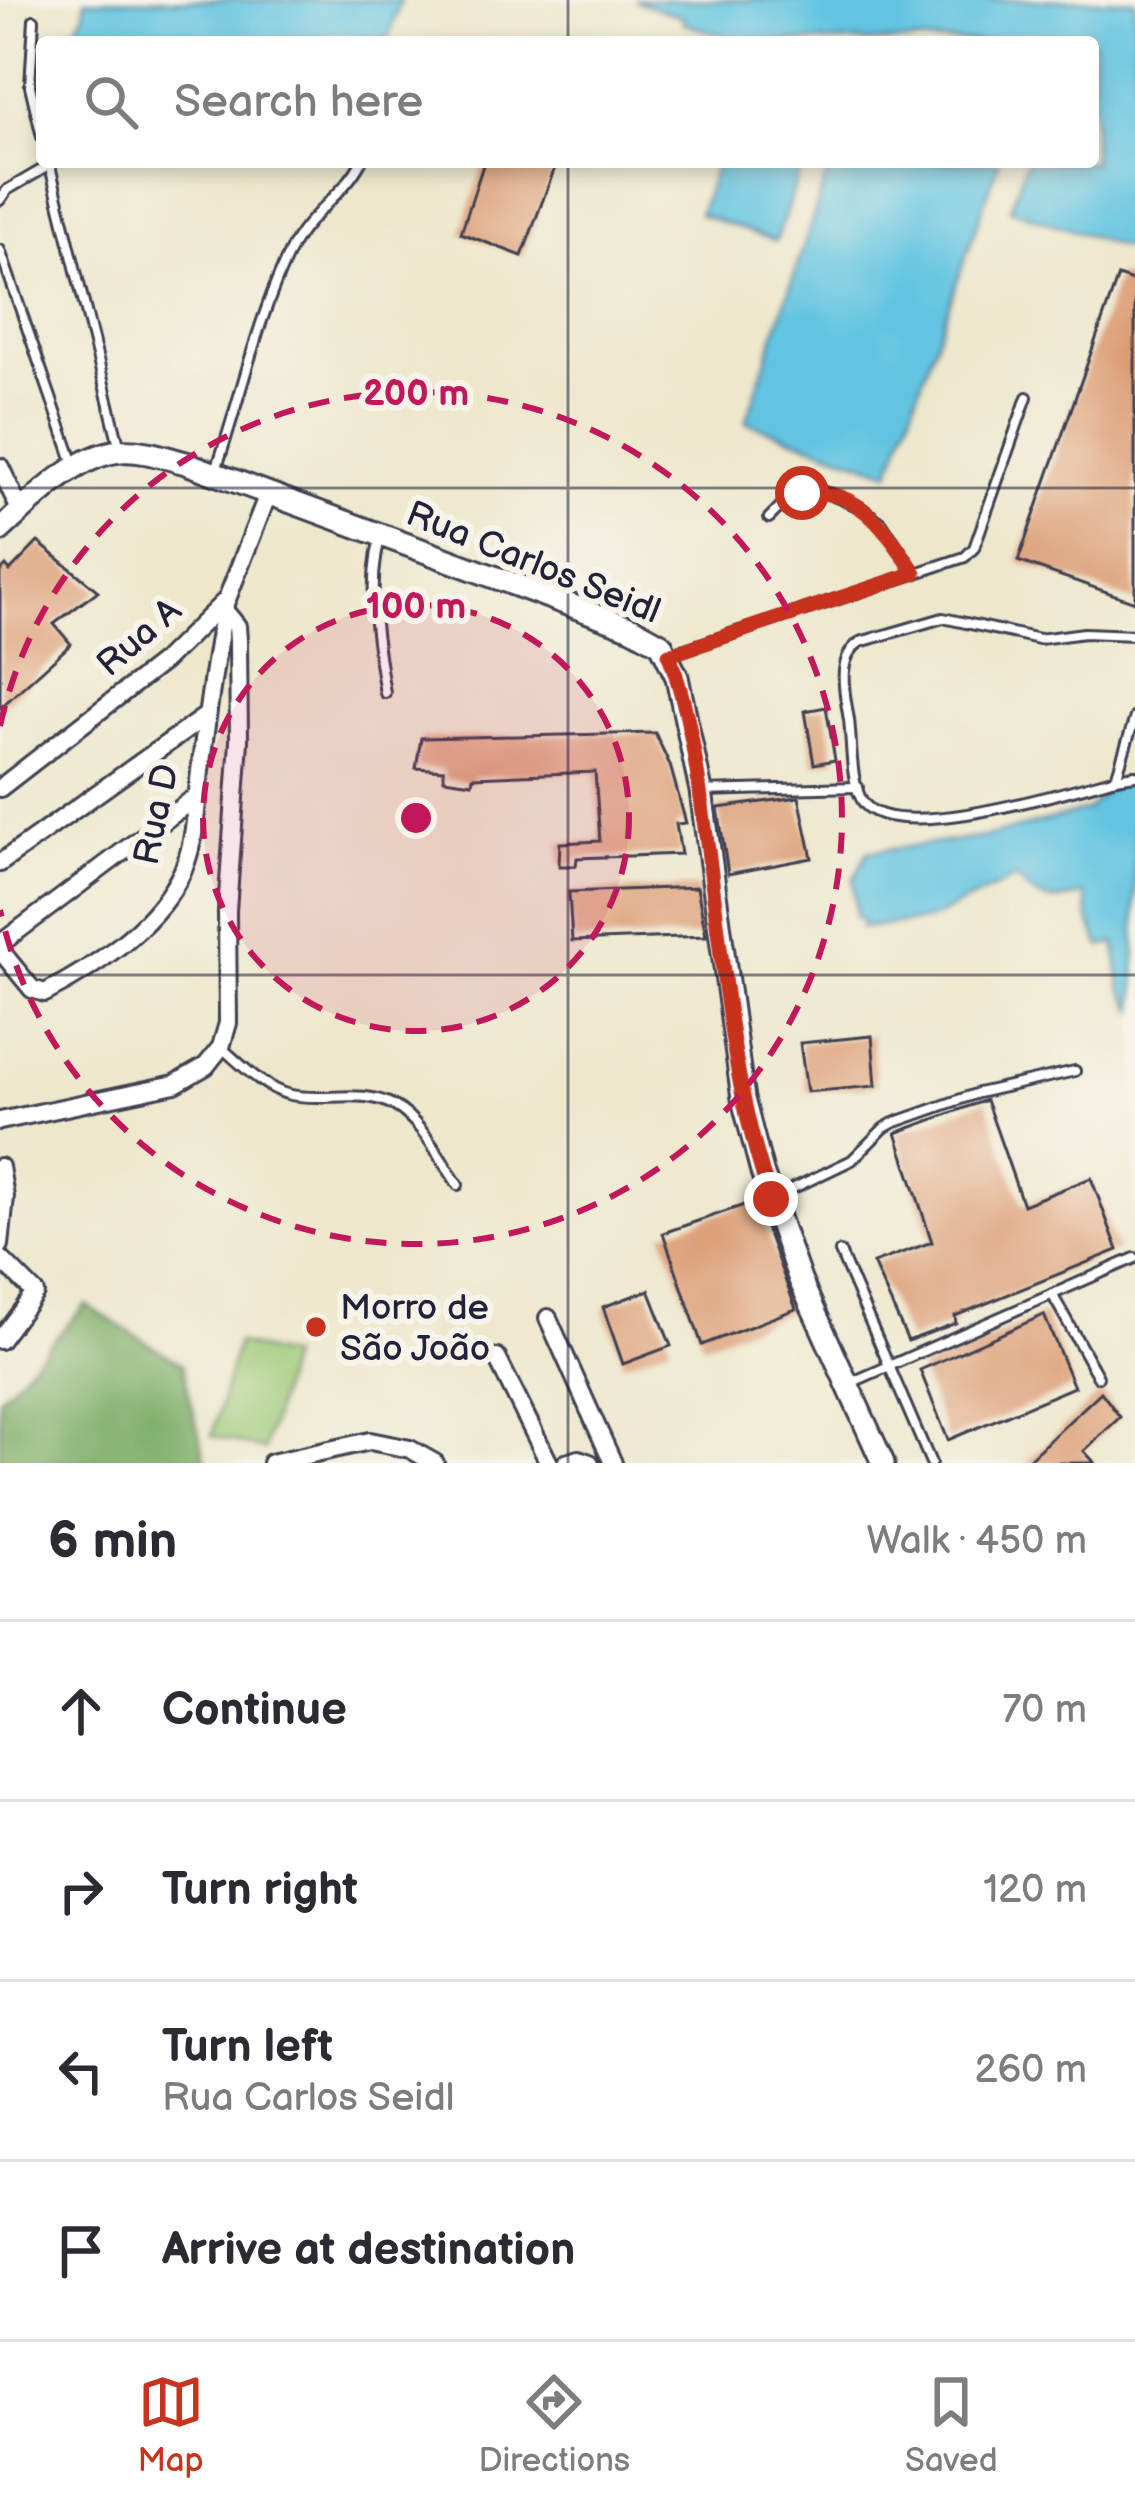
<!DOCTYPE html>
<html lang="en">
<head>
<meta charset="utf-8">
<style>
  :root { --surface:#fff; --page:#f7f7f7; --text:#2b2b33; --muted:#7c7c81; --line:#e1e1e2; --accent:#c8321e }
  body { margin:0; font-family:"Balsamiq Sans",sans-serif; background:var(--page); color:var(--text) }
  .stop { position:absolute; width:36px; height:36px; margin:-27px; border:9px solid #c8321e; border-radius:50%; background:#fff }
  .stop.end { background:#c8321e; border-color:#fff; box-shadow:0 3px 12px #0008 }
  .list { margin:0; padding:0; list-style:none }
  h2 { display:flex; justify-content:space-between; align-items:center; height:156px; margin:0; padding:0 48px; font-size:51px }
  h2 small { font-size:39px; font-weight:400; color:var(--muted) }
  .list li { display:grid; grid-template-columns:78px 1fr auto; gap:36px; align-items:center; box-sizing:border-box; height:180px; padding:0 48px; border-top:3px solid var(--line) }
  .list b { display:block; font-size:45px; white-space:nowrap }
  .list p { margin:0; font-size:39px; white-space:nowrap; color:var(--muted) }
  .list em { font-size:39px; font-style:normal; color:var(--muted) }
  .icon { flex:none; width:66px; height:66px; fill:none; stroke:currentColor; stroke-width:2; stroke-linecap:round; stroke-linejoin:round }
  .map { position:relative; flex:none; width:1135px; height:1463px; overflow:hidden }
  .search { position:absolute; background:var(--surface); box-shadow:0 6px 18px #0003; left:36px; right:36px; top:36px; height:132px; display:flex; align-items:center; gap:30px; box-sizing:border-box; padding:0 42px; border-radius:12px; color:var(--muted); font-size:45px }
  .sheet { height:876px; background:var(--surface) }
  nav { display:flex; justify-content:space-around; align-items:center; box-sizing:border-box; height:168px; border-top:3px solid var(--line); background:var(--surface); font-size:33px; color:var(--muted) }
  nav a { display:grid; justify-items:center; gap:6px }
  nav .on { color:var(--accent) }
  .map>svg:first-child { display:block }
</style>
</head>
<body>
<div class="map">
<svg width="1135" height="1463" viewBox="0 0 1135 1463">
  <rect width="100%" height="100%" fill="#f7f3e8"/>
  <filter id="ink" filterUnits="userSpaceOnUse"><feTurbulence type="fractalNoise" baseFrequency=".00833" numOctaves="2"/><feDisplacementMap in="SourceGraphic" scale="24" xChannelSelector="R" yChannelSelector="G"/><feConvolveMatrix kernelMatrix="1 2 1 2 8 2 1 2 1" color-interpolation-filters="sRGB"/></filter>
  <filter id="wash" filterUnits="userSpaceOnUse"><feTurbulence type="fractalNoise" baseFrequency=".004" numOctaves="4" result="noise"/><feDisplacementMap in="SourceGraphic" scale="48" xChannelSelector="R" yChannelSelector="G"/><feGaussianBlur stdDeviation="2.7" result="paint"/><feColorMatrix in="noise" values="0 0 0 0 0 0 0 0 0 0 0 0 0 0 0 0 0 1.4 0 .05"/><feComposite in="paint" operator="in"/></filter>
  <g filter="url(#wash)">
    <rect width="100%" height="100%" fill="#ede7cc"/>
    <polygon fill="#9cc977" stroke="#5f7659" stroke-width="3" points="237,1343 289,1357 264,1450 212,1436"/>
    <polygon fill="#7dad68" stroke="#506852" stroke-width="3" points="86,1305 182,1364 206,1463 0,1463 0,1397"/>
    <g fill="#62c4e1" stroke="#42738e" stroke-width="3">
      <polygon points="85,0 401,0 387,42 80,42 71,35 84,14"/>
      <polygon points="634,0 1135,0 1135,252 1010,209 1026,162 1093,162 1093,42 741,42 683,23 684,18"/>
      <polygon points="717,162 803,162 776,241 699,214"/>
      <polygon points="831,162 999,162 890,472 746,422"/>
      <path d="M1135 779V1011L1121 987 1115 943 1101 947 1089 920 1085 894C1051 905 1039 903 1016 878L928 920 861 928 863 920 856 918 853 880 868 852 986 837 1087 810 1116 782Z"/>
    </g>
    <g id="blocks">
      <g fill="#dc9d74">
        <polygon points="484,162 557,162 522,256 461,233"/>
        <polygon points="1118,276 1135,282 1135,602 1018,561"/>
        <polygon points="38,542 98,591 54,624 71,644 0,708 0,572 6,566 10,571"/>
        <polygon points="826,707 835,760 814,764 805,711"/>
        <polygon points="655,733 670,765 686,823 676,824 681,854 577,858 576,866 559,866 560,843 600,841 595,772 473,777 472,783 444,779 444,770 416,768 421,738"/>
        <polygon points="799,797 812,858 728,874 718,808"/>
        <polygon points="697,887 706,936 572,941 569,892"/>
        <polygon points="872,1036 876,1086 807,1092 800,1043"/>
        <polygon points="986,1100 1023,1205 1091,1178 1118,1250 955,1316 956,1323 908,1341 873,1263 932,1242 896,1133"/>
        <polygon points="756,1201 796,1309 702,1345 663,1233"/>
        <polygon points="649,1290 671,1346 623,1364 603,1307"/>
        <polygon points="1044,1315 1074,1387 948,1440 920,1370"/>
        <polygon points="1101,1392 1120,1417 1084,1451 1095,1463 1025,1463"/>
      </g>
    </g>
  </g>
  <g filter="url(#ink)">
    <use href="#blocks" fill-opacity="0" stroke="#404051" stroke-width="3"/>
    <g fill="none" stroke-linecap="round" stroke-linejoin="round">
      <g stroke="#404051" stroke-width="14">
        <g id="service">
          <polyline points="34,20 30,86 42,137"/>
          <polyline points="49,162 120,449"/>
          <polyline points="0,200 7,190 50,165"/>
          <polyline points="0,250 74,464"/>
          <path d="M216 470C241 397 257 318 291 249 308 214 344 195 361 162"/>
          <polyline points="769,518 789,498 819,490 860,507 882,523 915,573"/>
          <path d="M380 537C367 590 376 639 385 693"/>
          <polyline points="671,654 965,557 974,548 1027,397"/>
          <polyline points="1135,717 1116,778 1135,775"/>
          <path d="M1116 778C1071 790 894 846 863 802 850 783 852 743 849 720 845 694 835 659 860 642L943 618 1039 639 1084 633 1135 635"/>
          <polyline points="702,791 858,787"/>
          <path d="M222 1048C242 1065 264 1089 291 1095 324 1102 362 1088 393 1105 421 1120 441 1160 458 1185"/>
          <polyline points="773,1198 852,1160 884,1128 893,1123 978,1093 1075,1071"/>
          <polyline points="840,1252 931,1463"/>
          <polyline points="1052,1294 1098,1377"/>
          <polyline points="848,1384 1135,1258"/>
        </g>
      </g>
      <g stroke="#404051" stroke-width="22">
        <g id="minor">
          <polyline points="0,467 21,512"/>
          <polyline points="0,788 164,661 227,599 268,494"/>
          <polyline points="0,863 207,715"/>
          <polyline points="0,944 197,796"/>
          <path d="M0 950 32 989 45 993C94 968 151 929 178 880 196 849 196 806 200 771 207 715 214 660 225 605"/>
          <polyline points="0,1121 175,1084 206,1066 221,1047 228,1023 227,911 239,741 238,641 237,626 224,610"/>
          <polyline points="0,1167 5,1197 0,1245"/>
          <polyline points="0,1258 35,1293 0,1340"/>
          <polyline points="548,1318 613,1463"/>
          <polyline points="497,1358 549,1463"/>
          <polyline points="271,1463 370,1441 410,1449 435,1463"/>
          <polyline points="566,1463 579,1459 590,1463"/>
        </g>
      </g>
      <g stroke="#404051" stroke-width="27">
        <path id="tertiary" d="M0 530C33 501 74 456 120 451 142 449 166 458 186 463L632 628 661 644 677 677 701 791 743 1099 762 1172 800 1280 883 1463"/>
      </g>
      <use href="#service" stroke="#fff" stroke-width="8"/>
      <use href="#minor" stroke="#fff" stroke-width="16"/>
      <use href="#tertiary" stroke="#fff" stroke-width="21"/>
    </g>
  </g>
  <g fill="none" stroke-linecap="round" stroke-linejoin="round" filter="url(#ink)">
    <path stroke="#c8321e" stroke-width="15" d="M771 1199C730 1083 723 957 706 835 698 776 690 711 669 655L915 573C888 533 858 485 802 493"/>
  </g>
  <path fill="none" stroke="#22223b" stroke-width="3" stroke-opacity="0.55" d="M568 0V42M568 162V1463M0 488H1135M0 975H1135"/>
  <circle cx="416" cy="818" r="213" fill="#c2185b" fill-opacity=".12"/>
  <g fill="none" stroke="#c2185b" stroke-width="6" stroke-dasharray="21 15">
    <circle cx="416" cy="818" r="213"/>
    <path d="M0 726A426 426 0 1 1 0 910"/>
  </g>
  <circle fill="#c8321e" stroke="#f7f3e8" stroke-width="4.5" cx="316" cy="1327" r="12"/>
  <g text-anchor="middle" stroke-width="12" stroke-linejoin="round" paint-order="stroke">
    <g font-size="36" fill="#22223b" stroke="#f7f3e8">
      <text transform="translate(534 561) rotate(22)" y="13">Rua Carlos Seidl</text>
      <text transform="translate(138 636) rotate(-41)" y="13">Rua A</text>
      <text transform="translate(155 814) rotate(-78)" y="13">Rua D</text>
    </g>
    <g font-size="36" fill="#22223b" stroke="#f7f3e8" text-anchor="start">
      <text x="340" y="1319">Morro de<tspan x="340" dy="41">São João</tspan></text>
    </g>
  </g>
  <circle cx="416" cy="818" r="18" fill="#c2185b" stroke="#f7f3e8" stroke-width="6"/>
  <g font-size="36" text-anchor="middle" font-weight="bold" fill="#c2185b" stroke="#f7f3e8" stroke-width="12" stroke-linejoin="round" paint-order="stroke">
    <text x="416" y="405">200 m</text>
    <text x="416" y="618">100 m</text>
  </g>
</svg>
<div class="stop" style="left:802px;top:493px"></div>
<div class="stop end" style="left:771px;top:1199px"></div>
<div class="search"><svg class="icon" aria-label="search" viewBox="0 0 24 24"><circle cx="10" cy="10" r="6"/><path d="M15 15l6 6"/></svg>Search here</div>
</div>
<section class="sheet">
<h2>6 min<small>Walk · 450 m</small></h2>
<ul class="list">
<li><svg class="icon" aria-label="ahead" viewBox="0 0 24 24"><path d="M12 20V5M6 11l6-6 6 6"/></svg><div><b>Continue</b></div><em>70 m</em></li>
<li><svg class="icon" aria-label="right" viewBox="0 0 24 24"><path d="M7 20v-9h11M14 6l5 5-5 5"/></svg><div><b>Turn right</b></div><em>120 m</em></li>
<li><svg class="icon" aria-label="left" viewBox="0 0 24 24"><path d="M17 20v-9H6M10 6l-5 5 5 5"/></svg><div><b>Turn left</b><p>Rua Carlos Seidl</p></div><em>260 m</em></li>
<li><svg class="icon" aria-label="arrive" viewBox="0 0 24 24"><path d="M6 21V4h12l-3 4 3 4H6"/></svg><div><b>Arrive at destination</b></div></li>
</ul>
</section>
<nav>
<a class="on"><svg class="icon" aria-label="map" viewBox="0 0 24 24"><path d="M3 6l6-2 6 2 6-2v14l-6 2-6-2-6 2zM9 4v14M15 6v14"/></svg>Map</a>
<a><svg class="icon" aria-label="directions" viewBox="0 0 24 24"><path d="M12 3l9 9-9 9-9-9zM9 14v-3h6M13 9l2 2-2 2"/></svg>Directions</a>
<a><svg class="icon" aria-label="saved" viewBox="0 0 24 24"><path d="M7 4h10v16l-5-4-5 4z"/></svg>Saved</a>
</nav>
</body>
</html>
